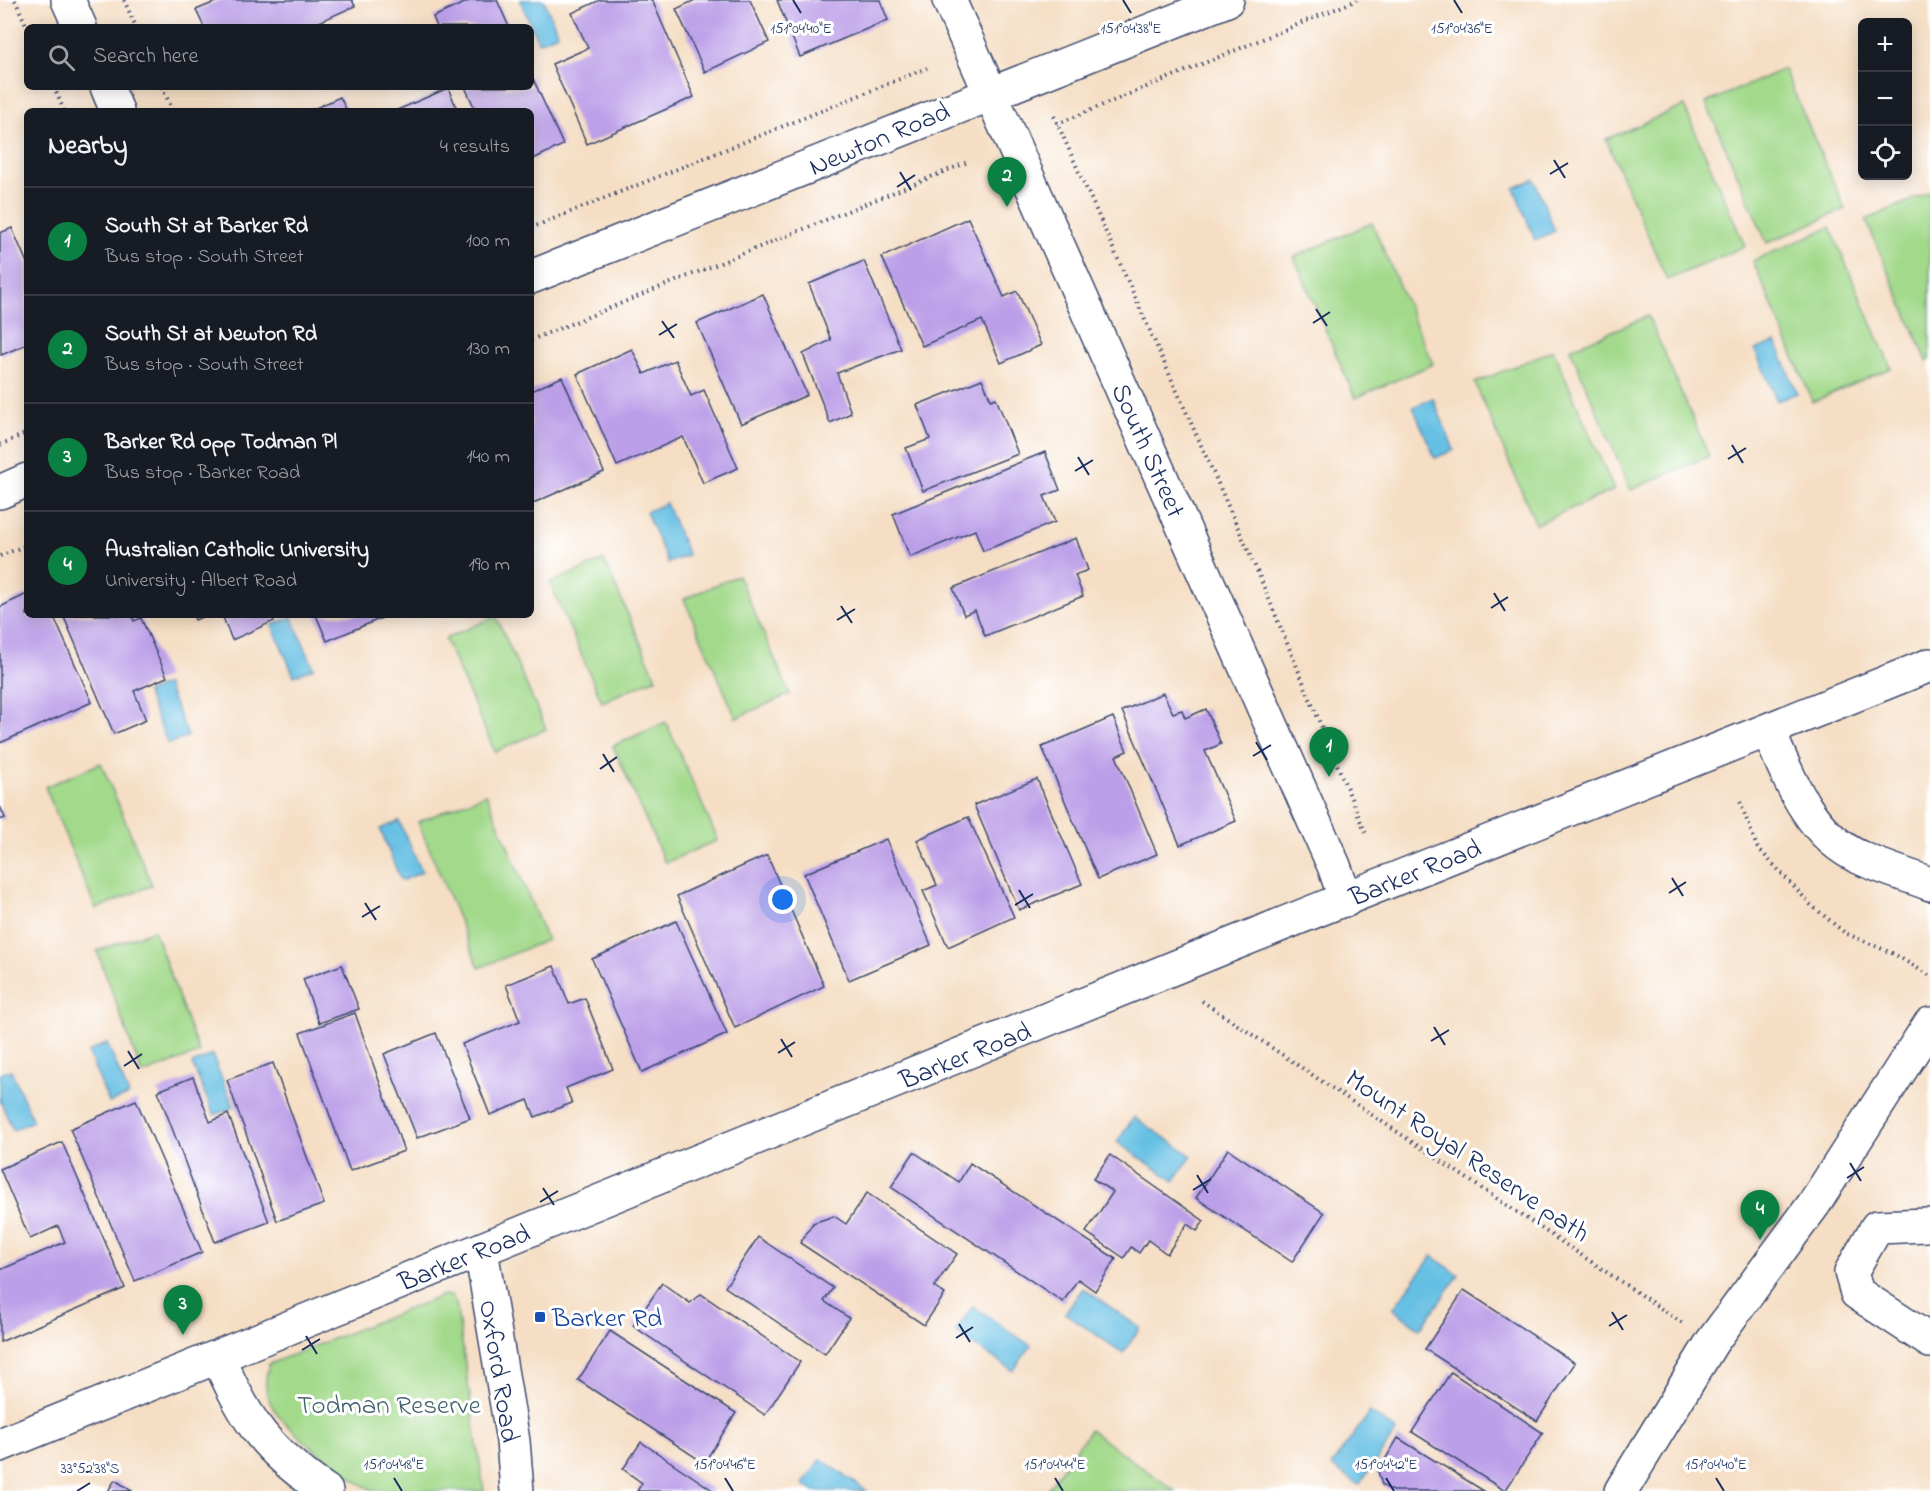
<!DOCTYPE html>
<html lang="en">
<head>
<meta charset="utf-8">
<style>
  :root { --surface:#171b24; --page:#20242c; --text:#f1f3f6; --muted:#9ea1a6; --line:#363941; --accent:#0b8043 }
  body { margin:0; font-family:"Indie Flower",sans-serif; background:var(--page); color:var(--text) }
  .controls { position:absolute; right:18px; top:18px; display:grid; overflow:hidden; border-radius:9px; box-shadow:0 3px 15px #0003 }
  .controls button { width:54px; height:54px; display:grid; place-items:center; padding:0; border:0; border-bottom:2px solid var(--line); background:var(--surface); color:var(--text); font:30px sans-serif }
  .you { position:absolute; left:783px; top:900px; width:21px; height:21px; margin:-15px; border:4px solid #fff; border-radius:50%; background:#1a73e8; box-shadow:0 0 0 9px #1a73e833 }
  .badge { display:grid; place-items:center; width:39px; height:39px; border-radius:50%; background:var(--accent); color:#fff; font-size:20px; font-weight:700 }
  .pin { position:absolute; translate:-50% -50px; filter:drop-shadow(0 2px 3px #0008) }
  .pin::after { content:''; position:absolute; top:32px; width:21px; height:18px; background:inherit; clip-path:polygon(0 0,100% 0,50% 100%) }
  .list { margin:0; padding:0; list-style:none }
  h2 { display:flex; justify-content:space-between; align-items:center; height:78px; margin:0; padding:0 24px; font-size:26px }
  h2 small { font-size:20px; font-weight:400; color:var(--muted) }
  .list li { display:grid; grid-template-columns:39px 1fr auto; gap:18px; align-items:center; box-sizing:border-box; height:108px; padding:0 24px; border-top:2px solid var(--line) }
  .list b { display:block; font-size:22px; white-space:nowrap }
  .list p { margin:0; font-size:20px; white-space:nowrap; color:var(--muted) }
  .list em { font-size:20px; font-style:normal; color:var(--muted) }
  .icon { flex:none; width:33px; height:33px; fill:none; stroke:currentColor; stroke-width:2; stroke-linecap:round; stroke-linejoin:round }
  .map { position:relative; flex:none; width:1930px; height:1491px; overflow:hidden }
  .search { position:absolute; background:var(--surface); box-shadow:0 3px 15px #0003; left:24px; top:24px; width:510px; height:66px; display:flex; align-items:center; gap:15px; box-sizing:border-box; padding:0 21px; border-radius:9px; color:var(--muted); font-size:22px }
  .panel { position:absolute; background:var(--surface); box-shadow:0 3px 15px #0003; left:24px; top:108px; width:510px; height:510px; border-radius:9px }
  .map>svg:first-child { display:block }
</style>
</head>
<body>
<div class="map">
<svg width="1930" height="1491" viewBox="0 0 1930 1491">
  <rect width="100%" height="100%" fill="#fff"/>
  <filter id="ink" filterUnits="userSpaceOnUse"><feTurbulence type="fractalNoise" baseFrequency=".0167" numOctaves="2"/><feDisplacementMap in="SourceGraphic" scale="12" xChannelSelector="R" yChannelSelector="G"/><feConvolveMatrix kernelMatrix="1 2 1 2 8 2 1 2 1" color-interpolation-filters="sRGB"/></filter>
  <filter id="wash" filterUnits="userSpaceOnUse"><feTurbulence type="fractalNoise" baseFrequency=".008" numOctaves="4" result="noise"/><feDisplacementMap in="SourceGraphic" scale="24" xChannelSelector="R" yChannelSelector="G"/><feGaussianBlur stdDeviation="1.35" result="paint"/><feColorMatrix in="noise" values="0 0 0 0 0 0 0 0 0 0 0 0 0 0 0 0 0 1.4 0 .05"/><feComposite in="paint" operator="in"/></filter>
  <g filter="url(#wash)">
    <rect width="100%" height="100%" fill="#f5dec4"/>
    <g fill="#a2d98a" stroke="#5e8474" stroke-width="1.5">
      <polygon points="1784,69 1845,209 1767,243 1706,103"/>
      <polygon points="1684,106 1745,246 1667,280 1606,139"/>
      <polygon points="1930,192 1930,360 1927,361 1866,220"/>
      <polygon points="1372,223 1433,364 1355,398 1294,257"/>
      <polygon points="1830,227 1891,368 1813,402 1753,261"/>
      <polygon points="1648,316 1709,456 1631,490 1570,349"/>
      <polygon points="1553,350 1614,490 1536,524 1475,383"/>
      <polygon points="604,560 656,678 602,702 550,583"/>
      <polygon points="738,575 790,694 736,718 684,599"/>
      <polygon points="496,616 546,729 495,752 445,639"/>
      <polygon points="666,722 718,840 665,863 613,746"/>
      <polygon points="101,763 152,885 96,909 45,787"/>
      <polygon points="486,794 547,940 479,968 418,822"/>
      <polygon points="154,930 199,1053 142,1074 97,951"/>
      <path d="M444 1295 451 1296 456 1303 484 1491C465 1491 385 1491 373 1490 349 1480 282 1427 271 1404 264 1390 265 1379 269 1364Z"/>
      <polygon points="1090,1430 1175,1491 1046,1491"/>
    </g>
    <g fill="#66c0e4" stroke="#4078a1" stroke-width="1.5">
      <polygon points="520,0 544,0 558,34 538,42"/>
      <polygon points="1534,179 1555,231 1535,240 1514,188"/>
      <polygon points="1776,342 1797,393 1777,401 1755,350"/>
      <polygon points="1433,398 1454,450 1435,458 1413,407"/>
      <polygon points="666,503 688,555 668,563 646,512"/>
      <polygon points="292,617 314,668 294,676 272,625"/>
      <polygon points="166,684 188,736 168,744 146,693"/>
      <polygon points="399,821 422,872 401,881 380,829"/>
      <polygon points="107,1043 129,1095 109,1103 88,1052"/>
      <polygon points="212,1055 234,1107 214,1115 192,1064"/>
      <polygon points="11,1070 33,1121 13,1130 0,1100 0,1074"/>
      <polygon points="1134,1117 1192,1156 1174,1181 1117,1142"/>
      <polygon points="1432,1256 1459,1275 1420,1329 1393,1309"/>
      <polygon points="1083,1288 1140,1328 1123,1353 1065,1313"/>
      <polygon points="973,1306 1031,1346 1013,1371 955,1332"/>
      <polygon points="1370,1412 1397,1431 1359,1485 1331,1466"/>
      <polygon points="821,1459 867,1491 813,1491 803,1484"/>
    </g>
    <g id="blocks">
      <g fill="#bb9fe8">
        <polygon points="220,0 352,0 355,6 308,27 204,27 196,10"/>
        <polygon points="471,0 497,0 509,27 437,27 433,17"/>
        <polygon points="600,0 652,0 694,97 587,144 552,64 588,48 572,13"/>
        <polygon points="695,0 750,0 769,42 705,72 676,9"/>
        <polygon points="777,0 880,0 888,20 800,57"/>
        <polygon points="531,74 563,145 531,160 531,111 476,111 465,87 531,87"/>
        <polygon points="448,88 458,111 395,111"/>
        <polygon points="340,97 347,111 309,111"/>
        <polygon points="968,218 1004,297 1017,291 1041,345 1001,363 982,320 922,346 882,257"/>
        <polygon points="12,228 27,263 27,344 1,355 0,233"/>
        <polygon points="864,261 901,349 837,373 851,413 830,423 803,354 831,340 809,284"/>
        <polygon points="763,294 807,395 741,424 697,323"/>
        <polygon points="632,349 644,374 675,360 691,396 704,390 738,468 703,483 683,437 617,466 577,374"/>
        <polygon points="562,377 604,472 531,504 531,391"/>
        <polygon points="982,379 991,400 996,398 1018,454 923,491 906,448 930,439 917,405"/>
        <polygon points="1045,452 1060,490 1044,496 1055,522 983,551 975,530 910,557 893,514"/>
        <polygon points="1076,538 1088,570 1075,575 1083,596 985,636 975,610 964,615 953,588"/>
        <polygon points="27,594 27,615 53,615 92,702 0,743 0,607"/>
        <polygon points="63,615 132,615 134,621 141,618 167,677 134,691 146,720 114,734"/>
        <polygon points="193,615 207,615 195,620"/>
        <polygon points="222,615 271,615 274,621 232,640"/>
        <polygon points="316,615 389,615 327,641"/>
        <polygon points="1163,693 1173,713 1182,710 1185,718 1206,709 1221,744 1205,751 1236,821 1180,845 1122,711"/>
        <polygon points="1113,717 1127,751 1116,756 1157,854 1098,879 1042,747"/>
        <polygon points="1037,779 1082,884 1019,910 974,805"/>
        <polygon points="0,806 5,818 0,820"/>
        <polygon points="968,817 1014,917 948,947 923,891 937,885 917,840"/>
        <polygon points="886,839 931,945 849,980 804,874"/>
        <polygon points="767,855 824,986 735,1028 677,896"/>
        <polygon points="676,921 727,1034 642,1072 592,959"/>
        <polygon points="342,965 359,1009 319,1023 303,979"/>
        <polygon points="554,966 569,1004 585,998 613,1069 566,1088 572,1103 535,1117 528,1100 490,1115 462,1044 520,1021 506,985"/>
        <polygon points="355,1013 404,1151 350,1171 300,1033"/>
        <polygon points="436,1033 470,1118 417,1138 384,1054"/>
        <polygon points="273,1063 324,1204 277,1221 227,1080"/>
        <polygon points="193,1077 210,1122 228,1114 269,1222 215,1242 158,1091"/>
        <polygon points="136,1100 202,1252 135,1281 70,1129"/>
        <polygon points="62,1142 125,1288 0,1342 0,1270 65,1242 58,1226 30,1239 0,1169"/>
        <polygon points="1228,1149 1324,1213 1292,1262 1196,1198"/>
        <polygon points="914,1152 959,1182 970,1163 1116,1259 1095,1291 1078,1279 1063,1302 891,1187"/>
        <polygon points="1110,1155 1204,1221 1197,1231 1187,1224 1167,1254 1148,1240 1139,1253 1131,1247 1124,1258 1086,1232 1113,1192 1093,1179"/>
        <polygon points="867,1193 957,1254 934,1287 945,1294 924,1325 800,1243 813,1223 834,1216 846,1224"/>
        <polygon points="758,1237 833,1288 824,1301 849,1318 825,1354 725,1287"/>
        <polygon points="662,1283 690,1303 701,1294 800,1362 765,1415 633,1326"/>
        <polygon points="1464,1290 1575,1363 1537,1421 1425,1349"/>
        <polygon points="610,1331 736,1413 704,1463 578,1380"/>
        <polygon points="1451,1372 1543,1433 1505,1491 1412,1432"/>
        <polygon points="1398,1438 1484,1491 1392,1491 1382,1485 1378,1471"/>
        <polygon points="641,1442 714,1491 637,1491 642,1483 623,1469"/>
        <polygon points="115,1480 132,1491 108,1491"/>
      </g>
    </g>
  </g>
  <g filter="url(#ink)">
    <use href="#blocks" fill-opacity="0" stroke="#3c496d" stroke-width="1.5"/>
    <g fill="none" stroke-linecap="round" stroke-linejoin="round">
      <g stroke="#3c496d" stroke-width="36">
        <g id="minor">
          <polyline points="68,0 80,27"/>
          <polyline points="949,0 1334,866 1346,900"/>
          <polyline points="107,87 117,111"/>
          <polyline points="531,277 1227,0"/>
          <polyline points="0,492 27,480"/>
          <path d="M1769 732C1789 779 1810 836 1861 858 1883 868 1907 875 1930 884"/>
          <polyline points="1927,1225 1877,1227 1851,1272 1857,1293 1930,1341"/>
          <polyline points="481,1250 513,1441 517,1491"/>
          <path d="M218 1357C246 1422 267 1451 326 1491"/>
          <polyline points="0,1445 1230,945 1930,665"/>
          <polyline points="1621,1491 1712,1342 1814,1204 1930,1024"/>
        </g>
      </g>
      <g stroke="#3c496d" stroke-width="4" stroke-dasharray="1.5 4.5" stroke-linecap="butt">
        <polyline points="15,0 27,27"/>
        <polyline points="124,0 136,27"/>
        <polyline points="54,87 64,111"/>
        <polyline points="162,87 173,111"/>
        <polyline points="1054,116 1259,575 1367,837"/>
        <polyline points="1057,124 1357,0"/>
        <polyline points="531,228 927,68"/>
        <polyline points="531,340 968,162"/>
        <polyline points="0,445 27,433"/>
        <polyline points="0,556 27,545"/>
        <polyline points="1740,802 1757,847 1811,905 1845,933 1894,954 1930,976"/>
        <polyline points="1202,1001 1684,1324"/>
      </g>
      <use href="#minor" stroke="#fff" stroke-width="33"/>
    </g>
  </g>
  <path fill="none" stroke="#1b2f5e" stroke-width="2" d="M793 0 801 13M1123 0 1131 13M1454 0 1462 13M1554 160 1565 178M900 172 911 190M1550 174 1568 163M897 187 915 175M1316 309 1327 326M662 321 674 338M1313 323 1330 312M659 335 677 324M1732 445 1743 463M1078 457 1089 475M1728 459 1746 448M1075 471 1093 460M1494 593 1505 611M841 606 852 623M1491 608 1508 597M837 620 855 609M1256 742 1267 760M603 754 614 772M1253 756 1271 745M600 769 617 757M1672 878 1683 896M1019 890 1030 908M1669 893 1686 882M365 903 376 920M1015 905 1033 894M362 917 380 906M1434 1027 1445 1045M781 1039 792 1057M1431 1041 1449 1030M128 1051 139 1069M778 1053 795 1042M124 1066 142 1054M1850 1163 1861 1181M1197 1175 1208 1193M1847 1178 1864 1167M543 1188 554 1205M1193 1190 1211 1179M540 1202 558 1191M1612 1312 1623 1330M959 1324 970 1342M1609 1326 1627 1315M306 1336 317 1354M956 1338 973 1327M302 1350 320 1339M394 1478 402 1491M725 1478 733 1491M1055 1478 1063 1491M1386 1478 1394 1491M1716 1478 1724 1491M77 1491 90 1483"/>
  <rect fill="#1a4fb4" stroke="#fff" stroke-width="2" x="534" y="1311" width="12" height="12" rx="3"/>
  <g text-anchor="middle" stroke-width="6" stroke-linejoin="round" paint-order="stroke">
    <g font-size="27" fill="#1b2f5e" stroke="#fff">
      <text transform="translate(879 138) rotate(-23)" y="9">Newton Road</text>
      <text transform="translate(1149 450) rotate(66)" y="9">South Street</text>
      <text transform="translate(1415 872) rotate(-22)" y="9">Barker Road</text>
      <text transform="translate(965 1055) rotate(-22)" y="9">Barker Road</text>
      <text transform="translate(1468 1155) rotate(34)" y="9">Mount Royal Reserve path</text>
      <text transform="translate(464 1257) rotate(-22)" y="9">Barker Road</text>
      <text transform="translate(500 1371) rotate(81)" y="9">Oxford Road</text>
    </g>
    <g font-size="27" fill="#164399" stroke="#fff" text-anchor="start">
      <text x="552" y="1326">Barker Rd</text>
    </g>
    <g font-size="27" fill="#44626b" stroke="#fff">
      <text x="389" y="1413">Todman Reserve</text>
    </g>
  </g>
  <g font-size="15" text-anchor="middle" fill="#1b2f5e" stroke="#fff" stroke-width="6" stroke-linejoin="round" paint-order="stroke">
    <text x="801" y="33">151°04'40"E</text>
    <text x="1131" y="33">151°04'38"E</text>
    <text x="1462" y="33">151°04'36"E</text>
    <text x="394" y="1469">151°04'48"E</text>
    <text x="725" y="1469">151°04'46"E</text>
    <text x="1055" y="1469">151°04'44"E</text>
    <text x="1386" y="1469">151°04'42"E</text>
    <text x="1716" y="1469">151°04'40"E</text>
    <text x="90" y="1473">33°52'38"S</text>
  </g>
</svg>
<div class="controls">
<button>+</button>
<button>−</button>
<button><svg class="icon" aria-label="locate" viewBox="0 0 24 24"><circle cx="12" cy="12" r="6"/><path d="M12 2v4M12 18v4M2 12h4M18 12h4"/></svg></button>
</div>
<div class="you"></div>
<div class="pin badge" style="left:1329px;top:777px">1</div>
<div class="pin badge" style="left:1007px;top:207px">2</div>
<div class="pin badge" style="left:183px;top:1335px">3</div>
<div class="pin badge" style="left:1760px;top:1240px">4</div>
<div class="search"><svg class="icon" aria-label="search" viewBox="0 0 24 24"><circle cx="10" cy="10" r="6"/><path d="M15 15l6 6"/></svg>Search here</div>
<section class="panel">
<h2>Nearby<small>4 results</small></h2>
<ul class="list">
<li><span class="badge">1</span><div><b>South St at Barker Rd</b><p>Bus stop · South Street</p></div><em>100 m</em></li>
<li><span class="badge">2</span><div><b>South St at Newton Rd</b><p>Bus stop · South Street</p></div><em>130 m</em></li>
<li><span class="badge">3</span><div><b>Barker Rd opp Todman Pl</b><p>Bus stop · Barker Road</p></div><em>140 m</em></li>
<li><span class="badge">4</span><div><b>Australian Catholic University</b><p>University · Albert Road</p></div><em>190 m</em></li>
</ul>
</section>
</div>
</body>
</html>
